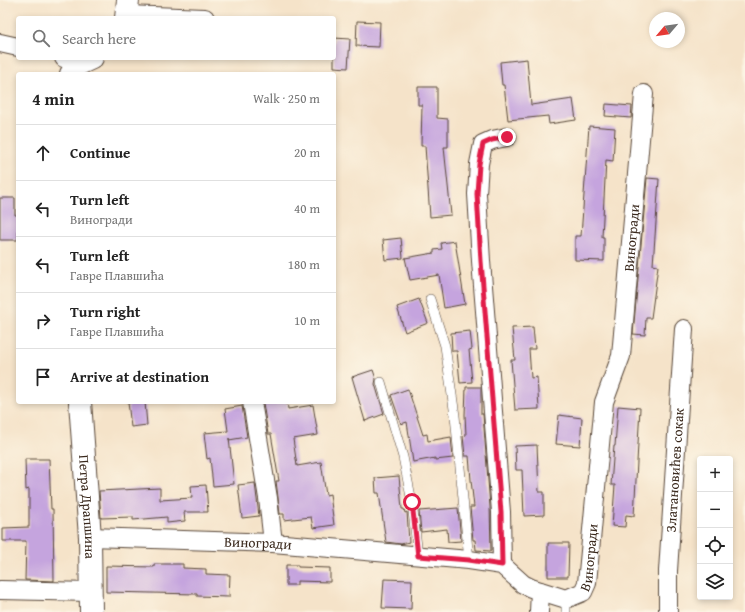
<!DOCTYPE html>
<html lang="en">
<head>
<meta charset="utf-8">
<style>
  :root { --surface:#fff; --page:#f6f6f6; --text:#222; --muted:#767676; --line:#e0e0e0 }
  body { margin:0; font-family:"Gentium Book Plus",serif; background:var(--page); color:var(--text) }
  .controls { position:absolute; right:12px; bottom:12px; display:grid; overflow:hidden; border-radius:4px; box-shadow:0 2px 6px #0003 }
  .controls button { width:36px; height:36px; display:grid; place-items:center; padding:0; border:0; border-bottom:1px solid var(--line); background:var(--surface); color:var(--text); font:20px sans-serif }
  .compass { position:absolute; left:649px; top:12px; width:36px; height:36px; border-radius:50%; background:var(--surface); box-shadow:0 2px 6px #0003; rotate:241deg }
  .stop { position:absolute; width:12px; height:12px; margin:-9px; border:3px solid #e11d48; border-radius:50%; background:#fff }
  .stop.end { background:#e11d48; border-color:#fff; box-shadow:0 1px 4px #0008 }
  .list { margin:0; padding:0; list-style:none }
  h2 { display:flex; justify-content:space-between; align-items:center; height:52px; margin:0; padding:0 16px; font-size:17px }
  h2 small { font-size:13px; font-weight:400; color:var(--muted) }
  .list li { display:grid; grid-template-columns:26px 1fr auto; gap:12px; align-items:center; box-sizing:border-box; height:56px; padding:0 16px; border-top:1px solid var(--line) }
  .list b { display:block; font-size:15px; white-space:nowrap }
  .list p { margin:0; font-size:13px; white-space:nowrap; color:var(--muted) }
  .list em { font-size:13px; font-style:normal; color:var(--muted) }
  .icon { flex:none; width:22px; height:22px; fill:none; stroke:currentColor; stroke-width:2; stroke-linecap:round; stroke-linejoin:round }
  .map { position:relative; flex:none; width:745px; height:612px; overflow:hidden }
  .search { position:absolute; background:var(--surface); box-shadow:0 2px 6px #0003; left:16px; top:16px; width:320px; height:44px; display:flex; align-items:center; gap:10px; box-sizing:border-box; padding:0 14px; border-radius:4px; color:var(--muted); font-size:15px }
  .panel { position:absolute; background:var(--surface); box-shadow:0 2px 6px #0003; left:16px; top:72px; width:320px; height:332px; border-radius:4px }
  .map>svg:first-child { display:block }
</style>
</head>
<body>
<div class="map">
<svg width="745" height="612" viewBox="0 0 745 612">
  <rect width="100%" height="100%" fill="#fcf5e5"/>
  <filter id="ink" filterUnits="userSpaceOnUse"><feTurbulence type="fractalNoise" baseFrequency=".025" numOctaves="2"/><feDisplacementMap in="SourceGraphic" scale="8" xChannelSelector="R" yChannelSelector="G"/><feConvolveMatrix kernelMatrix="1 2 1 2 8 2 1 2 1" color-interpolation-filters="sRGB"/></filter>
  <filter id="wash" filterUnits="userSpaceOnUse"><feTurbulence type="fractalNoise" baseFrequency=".012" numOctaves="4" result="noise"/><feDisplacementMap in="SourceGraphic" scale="16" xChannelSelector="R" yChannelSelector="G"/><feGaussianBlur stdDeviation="0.9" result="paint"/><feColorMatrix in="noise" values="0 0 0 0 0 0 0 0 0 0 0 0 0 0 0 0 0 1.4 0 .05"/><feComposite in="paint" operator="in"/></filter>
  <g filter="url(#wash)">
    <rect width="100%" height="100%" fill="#f5e3c9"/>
    <g id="blocks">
      <g fill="#c5a4de">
        <polygon points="357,21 380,22 379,47 356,46"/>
        <polygon points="334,38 350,39 348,68 334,67"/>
        <polygon points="527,59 531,105 573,99 576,120 549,124 548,116 508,120 504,85 502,85 500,62"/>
        <polygon points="418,87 437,87 437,118 448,119 448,147 444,147 451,215 430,217 425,146 421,146 422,105 418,105"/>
        <polygon points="606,104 632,106 631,118 605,116"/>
        <polygon points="589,126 615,128 613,161 606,160 602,237 604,237 604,261 575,260 575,236 581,236"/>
        <polygon points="647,178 659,179 653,265 658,266 651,318 646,318 645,335 633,334"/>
        <polygon points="0,198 15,198 15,215 18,215 18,240 0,240"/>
        <polygon points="401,238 403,258 385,260 383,240"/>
        <polygon points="455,241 465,304 444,308 439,275 410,280 405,258 434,253 434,250 442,249 441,243"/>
        <polygon points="419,299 428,323 405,332 397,307"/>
        <polygon points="533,327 535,349 529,349 531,378 537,377 539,409 515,410 511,360 515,360 512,328"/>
        <polygon points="470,331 472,349 469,350 472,382 460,383 457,351 452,351 451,333"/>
        <polygon points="373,370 376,379 375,384 384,414 365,421 352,377"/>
        <polygon points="466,387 481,387 481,414 483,414 490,507 491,551 476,550 475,540 473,540 470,507 474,507 471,480 469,456 465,456 463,436 466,435 465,415"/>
        <polygon points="408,389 423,435 427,434 428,441 451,437 453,458 435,460 435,458 413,462 407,422 401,424 391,395"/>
        <polygon points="128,402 145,402 147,425 131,427"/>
        <polygon points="268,402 287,402 288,409 313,405 318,435 293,439 297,466 321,462 326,495 330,494 334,525 313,528 311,517 284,520 284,514 280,514 276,481 279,481 271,434 268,434 263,403"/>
        <polygon points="242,406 247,437 229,440 229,438 234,484 213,486 210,458 207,459 204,433 228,431 225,409"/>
        <polygon points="618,406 640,408 634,516 626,515 625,527 612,526 615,485 611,485 614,446 615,446"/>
        <polygon points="559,415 582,418 580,446 556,444"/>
        <polygon points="537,445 539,492 544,492 544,515 524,516 522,470 516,470 515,446"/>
        <polygon points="25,459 49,459 51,509 53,509 54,581 25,580 26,541 3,541 3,528 29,527 29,489 26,490"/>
        <polygon points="399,476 402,509 404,509 405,513 407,512 409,542 401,544 386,542 379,493 376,493 375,478"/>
        <polygon points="255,483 259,516 242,518 238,485"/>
        <polygon points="206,485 208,512 184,512 185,521 167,523 167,517 133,520 133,517 101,518 99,491 160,488 160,500 192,498 191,486"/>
        <polygon points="458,508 461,541 448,542 447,529 421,532 419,511"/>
        <polygon points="548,543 569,543 568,577 548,577"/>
        <polygon points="154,564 183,564 183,568 206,569 206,574 230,575 229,597 197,596 197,594 106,592 106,566 154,567"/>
        <polygon points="286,565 298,565 298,567 330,568 330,582 297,581 297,585 286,585"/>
        <polygon points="384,579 412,580 411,609 382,608"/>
      </g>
    </g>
  </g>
  <g filter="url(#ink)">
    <use href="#blocks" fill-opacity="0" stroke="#574638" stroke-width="1"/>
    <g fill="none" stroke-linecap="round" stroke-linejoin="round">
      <g stroke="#574638" stroke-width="10">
        <g id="service">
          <polyline points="430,299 445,346 455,416 469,560"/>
          <polyline points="381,382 403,457 412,502 418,556"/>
          <polyline points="566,599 566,612"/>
        </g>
      </g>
      <g stroke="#574638" stroke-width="20">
        <g id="minor">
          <polyline points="127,15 205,18"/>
          <polyline points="0,43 18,47"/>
          <polyline points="64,58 72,61 77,65"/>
          <polyline points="252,402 268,498 273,543"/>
          <path id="s1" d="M90 537 273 543 469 560 502 565 523 584 531 588 566 599 583 592 587 583 604 402 621 356 644 94"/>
          <polyline points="502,565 501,512 481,261 477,194 479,164 483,144 492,140 507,137"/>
          <polyline points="0,590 91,592"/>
          <polyline points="539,612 540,591"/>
          <path id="s2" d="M668 612V571L684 329"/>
        </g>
      </g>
      <g stroke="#574638" stroke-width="24">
        <g id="tertiary">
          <polyline points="126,18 128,0"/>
          <polyline points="71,74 77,65 92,58"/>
          <path id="s3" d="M80 402 90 537 91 612"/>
        </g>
      </g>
      <use href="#service" stroke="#fff" stroke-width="9"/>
      <use href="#minor" stroke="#fff" stroke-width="18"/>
      <use href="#tertiary" stroke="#fff" stroke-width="22"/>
    </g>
  </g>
  <g fill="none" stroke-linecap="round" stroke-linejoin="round" filter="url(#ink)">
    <polyline stroke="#e11d48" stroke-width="5" points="412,502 418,556 469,560 502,565 501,512 481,261 477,194 479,164 483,144 492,140 507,137"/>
  </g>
  <g text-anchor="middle" stroke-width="4" stroke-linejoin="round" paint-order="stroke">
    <g font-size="14" fill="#3b2a1e" stroke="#fcf5e5">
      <text dy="5" stroke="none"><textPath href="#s1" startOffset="865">Виногради</textPath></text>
      <text dy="5" stroke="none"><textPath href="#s2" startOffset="142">Златановићев сокак</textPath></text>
      <text dy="5" stroke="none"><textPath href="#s3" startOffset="105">Петра Драпшина</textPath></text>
      <text dy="5" stroke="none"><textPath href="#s1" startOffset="168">Виногради</textPath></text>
      <text dy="5" stroke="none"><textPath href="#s1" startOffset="541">Виногради</textPath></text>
    </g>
  </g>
</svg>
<div class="controls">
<button>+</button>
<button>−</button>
<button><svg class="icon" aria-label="locate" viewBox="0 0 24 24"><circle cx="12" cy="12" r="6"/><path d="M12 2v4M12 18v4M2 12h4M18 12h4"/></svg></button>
<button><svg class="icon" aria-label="layers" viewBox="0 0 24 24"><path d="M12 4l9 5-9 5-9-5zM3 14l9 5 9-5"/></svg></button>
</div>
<svg class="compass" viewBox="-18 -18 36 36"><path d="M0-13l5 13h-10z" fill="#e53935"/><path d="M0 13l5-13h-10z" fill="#767676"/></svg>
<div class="stop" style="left:412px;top:502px"></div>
<div class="stop end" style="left:507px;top:137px"></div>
<div class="search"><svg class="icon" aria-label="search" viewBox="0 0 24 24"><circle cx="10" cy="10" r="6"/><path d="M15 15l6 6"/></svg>Search here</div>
<section class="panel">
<h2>4 min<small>Walk · 250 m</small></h2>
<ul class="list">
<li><svg class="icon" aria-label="ahead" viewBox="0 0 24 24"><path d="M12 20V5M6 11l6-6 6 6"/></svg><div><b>Continue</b></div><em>20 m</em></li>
<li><svg class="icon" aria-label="left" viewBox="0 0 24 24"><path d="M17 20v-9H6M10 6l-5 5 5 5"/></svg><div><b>Turn left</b><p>Виногради</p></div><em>40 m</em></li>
<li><svg class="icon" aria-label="left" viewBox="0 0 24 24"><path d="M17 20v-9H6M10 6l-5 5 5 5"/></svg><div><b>Turn left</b><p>Гавре Плавшића</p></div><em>180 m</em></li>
<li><svg class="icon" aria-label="right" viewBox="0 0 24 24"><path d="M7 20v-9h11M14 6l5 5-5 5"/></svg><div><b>Turn right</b><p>Гавре Плавшића</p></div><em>10 m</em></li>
<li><svg class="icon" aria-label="arrive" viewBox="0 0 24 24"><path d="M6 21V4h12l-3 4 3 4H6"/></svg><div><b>Arrive at destination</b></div></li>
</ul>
</section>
</div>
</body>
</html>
